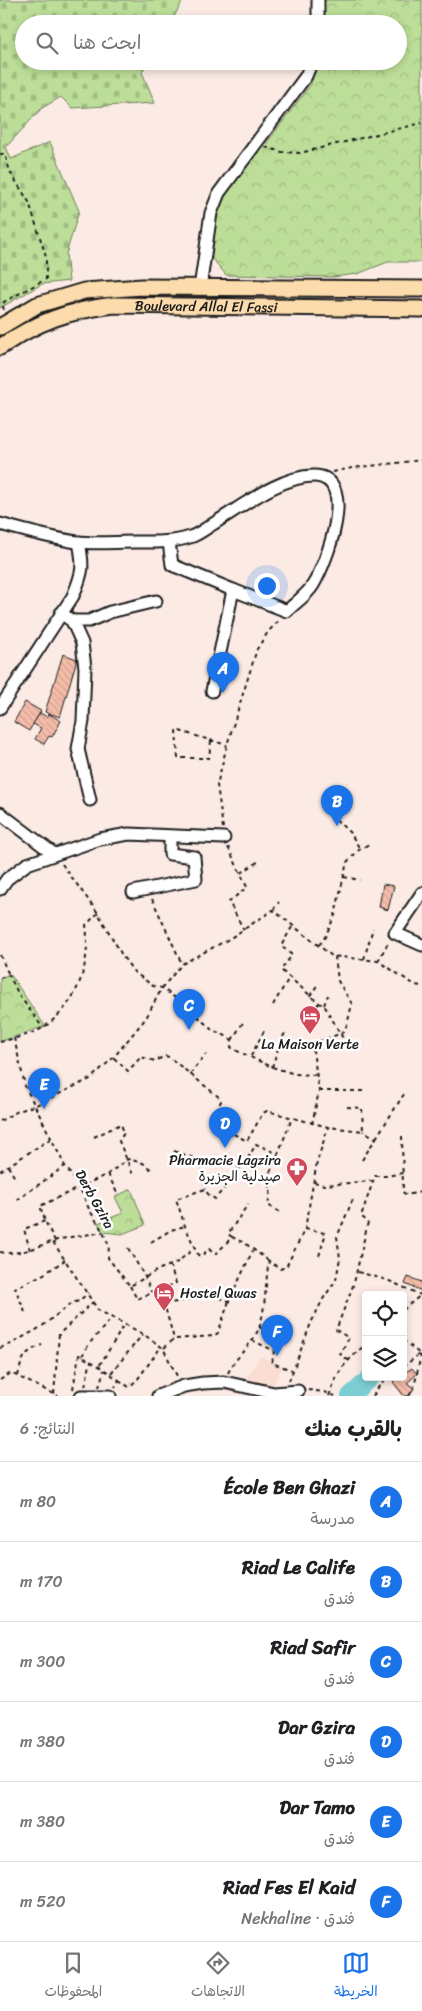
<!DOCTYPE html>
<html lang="ar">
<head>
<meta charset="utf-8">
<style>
  :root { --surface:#fff; --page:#f6f6f6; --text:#202124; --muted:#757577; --line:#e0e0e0; --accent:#1a73e8 }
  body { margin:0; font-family:Sriracha,"Playpen Sans Arabic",sans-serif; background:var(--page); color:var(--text); direction:rtl }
  .controls { position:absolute; right:15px; bottom:15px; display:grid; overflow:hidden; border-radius:5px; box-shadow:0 2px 8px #0003 }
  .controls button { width:45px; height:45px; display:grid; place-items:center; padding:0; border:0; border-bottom:1px solid var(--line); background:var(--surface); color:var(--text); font:25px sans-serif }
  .you { position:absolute; left:266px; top:585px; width:18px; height:18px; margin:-12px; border:4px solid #fff; border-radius:50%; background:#1a73e8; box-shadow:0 0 0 8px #1a73e833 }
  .badge { display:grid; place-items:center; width:32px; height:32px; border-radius:50%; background:var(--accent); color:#fff; font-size:16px; font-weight:700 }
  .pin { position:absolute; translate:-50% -41px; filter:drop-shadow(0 1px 2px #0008) }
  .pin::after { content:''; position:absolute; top:26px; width:18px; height:15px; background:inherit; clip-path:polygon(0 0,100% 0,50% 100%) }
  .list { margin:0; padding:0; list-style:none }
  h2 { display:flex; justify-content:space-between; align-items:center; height:65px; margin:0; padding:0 20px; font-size:21px }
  h2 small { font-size:16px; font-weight:400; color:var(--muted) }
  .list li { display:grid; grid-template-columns:32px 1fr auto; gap:15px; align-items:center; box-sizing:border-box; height:80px; padding:0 20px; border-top:1px solid var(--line) }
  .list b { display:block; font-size:19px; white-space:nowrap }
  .list p { margin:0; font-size:16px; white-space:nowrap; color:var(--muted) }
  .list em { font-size:16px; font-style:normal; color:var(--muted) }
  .icon { flex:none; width:28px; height:28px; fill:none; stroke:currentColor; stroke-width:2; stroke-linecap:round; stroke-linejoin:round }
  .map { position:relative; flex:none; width:422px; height:1396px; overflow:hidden; direction:ltr }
  .search { position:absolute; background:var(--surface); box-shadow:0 2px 8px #0003; left:15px; right:15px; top:15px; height:55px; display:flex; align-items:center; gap:12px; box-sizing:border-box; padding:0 18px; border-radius:28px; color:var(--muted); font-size:19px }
  .sheet { height:545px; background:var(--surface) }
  nav { display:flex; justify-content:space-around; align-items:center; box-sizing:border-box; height:70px; border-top:1px solid var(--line); background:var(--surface); font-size:14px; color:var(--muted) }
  nav a { display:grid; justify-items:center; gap:2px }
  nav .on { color:var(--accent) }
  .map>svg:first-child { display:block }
</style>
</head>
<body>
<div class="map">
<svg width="422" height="1396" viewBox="0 0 422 1396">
  <defs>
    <pattern id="forest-crowns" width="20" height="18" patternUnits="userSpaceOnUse" patternTransform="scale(1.25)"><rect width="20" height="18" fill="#bcde98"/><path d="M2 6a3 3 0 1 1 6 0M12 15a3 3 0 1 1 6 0" fill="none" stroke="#a1be82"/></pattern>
    <pattern id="cemetery-stones" width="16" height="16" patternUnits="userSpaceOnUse" patternTransform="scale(1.25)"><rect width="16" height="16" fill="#bcde98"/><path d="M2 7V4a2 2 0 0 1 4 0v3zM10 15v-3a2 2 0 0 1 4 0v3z" fill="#a1be82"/></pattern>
    <pattern id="building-back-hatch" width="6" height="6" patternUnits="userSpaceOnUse" patternTransform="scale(1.25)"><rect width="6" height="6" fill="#f5bda9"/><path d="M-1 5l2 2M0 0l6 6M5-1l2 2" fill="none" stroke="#d1a291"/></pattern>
  </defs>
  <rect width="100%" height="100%" fill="#fcebe5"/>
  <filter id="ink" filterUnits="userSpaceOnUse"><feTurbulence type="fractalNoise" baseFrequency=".02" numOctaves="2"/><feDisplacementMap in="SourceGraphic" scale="10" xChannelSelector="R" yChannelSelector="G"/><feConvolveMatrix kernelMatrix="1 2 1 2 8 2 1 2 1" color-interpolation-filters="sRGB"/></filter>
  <g filter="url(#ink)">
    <polygon fill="#faddd3" points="260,1356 282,1366 271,1392 242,1387"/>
    <g fill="url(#forest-crowns)" stroke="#6c7d5a">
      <polygon points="320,0 422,0 422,262 388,262 357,274 333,277 226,275 212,258 214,207 224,190 265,145 311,84 313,61 398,61 398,24 318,24"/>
      <polygon points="10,974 45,1026 0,1042 0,978"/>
      <polygon points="131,1189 145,1225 122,1234 103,1232 98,1223 123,1213 115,1197"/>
    </g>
    <polygon fill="url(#cemetery-stones)" stroke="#6c7d5a" points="0,0 183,0 170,24 24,24 24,61 149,61 142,72 155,103 72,108 61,97 42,108 6,147 11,159 50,142 79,211 66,254 69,281 42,284 0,308"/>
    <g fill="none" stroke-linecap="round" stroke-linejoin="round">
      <polyline stroke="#7ccdd4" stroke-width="18" points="350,1396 371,1377"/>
    </g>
    <g fill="url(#building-back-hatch)" stroke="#1c1c1c">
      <polygon points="63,654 77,659 60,717 45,712"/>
      <polygon points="25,702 41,711 29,731 14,722"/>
      <polygon points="40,713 47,717 49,714 61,721 52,737 49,736 44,744 35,739 41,728 33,724"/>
      <polygon points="383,884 394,886 388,910 379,907"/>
      <polygon points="408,1277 422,1282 422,1291 405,1284"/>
      <polygon points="412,1368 417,1374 407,1383 414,1388 409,1396 404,1396 393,1382 399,1377 403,1377 403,1374"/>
    </g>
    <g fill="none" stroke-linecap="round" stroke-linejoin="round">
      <g stroke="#1c1c1c" stroke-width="15">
        <g id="minor">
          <polyline points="318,24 318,0"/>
          <polyline points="200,288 211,213 219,193 306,76 312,61"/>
          <path d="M0 524C25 531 51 538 77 542 96 544 116 542 134 542 153 542 172 543 190 537 198 535 206 528 213 524 241 507 282 475 315 476 359 478 326 564 313 585 307 595 295 603 287 611L233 590"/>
          <polyline points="169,542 172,565 233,590 212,691"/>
          <polyline points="61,613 72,621 82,643 85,668 83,721 78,749 90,800"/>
          <polyline points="72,621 89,621 110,612 156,601"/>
          <path d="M0 708 73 596C83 572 84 567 79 542"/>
          <polyline points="0,813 54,854"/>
          <polyline points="0,889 7,879 27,864 100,839 129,834 224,838"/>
          <polyline points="133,892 196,879 194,857 170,854 170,837"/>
          <polyline points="422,893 395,933 422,945"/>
          <polyline points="81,1396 110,1396"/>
          <polyline points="158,1396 184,1386 203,1383 224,1382 274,1393 298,1391"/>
        </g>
      </g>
      <g stroke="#1c1c1c" stroke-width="19">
        <g id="major">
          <polyline points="0,327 37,305 84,291 142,287 422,289"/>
          <path id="s1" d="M0 347C39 321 67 311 114 305L422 309"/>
        </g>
      </g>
      <g stroke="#1c1c1c" stroke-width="2" stroke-dasharray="4 4" stroke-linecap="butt">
        <polyline points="265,147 282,152 300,153 422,123"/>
        <polyline points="0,154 5,154 10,172 29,202 46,257 46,279 2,303 4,310"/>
        <polyline points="333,472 352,468 422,460"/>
        <polyline points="211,741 209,758 178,758 176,730 227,745"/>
        <polyline points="330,814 351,834 360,849"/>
        <polyline points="223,828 217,785 227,745 257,649 268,632 279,620"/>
        <polyline points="228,847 247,887 229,902 244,930"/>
        <polyline points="62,864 98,913 123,957 134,972 153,986 162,988 189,1008 212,1030 224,1035 232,1040 231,1047 233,1049 272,1067 295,1074 317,1075"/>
        <polyline points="241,873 259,861"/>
        <polyline points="344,877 360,880"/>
        <polyline points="152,899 182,964"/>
        <polyline points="273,910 279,902"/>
        <polyline points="292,927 281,946 292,955 281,970 319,1003 324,1005 348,1047"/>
        <polyline points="319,945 325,937 335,915 347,862 360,849 371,843"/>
        <polyline points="0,955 9,975"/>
        <polyline points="364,959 373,928"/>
        <polyline points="378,961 389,941"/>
        <polyline points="0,978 9,975 19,995 43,1028"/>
        <polyline points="310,996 318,984"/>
        <polyline points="273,1005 289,978"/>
        <polyline points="324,1005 328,995"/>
        <polyline points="312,1013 319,1003"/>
        <polyline points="14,1038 25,1086 65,1166 79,1186 89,1209 103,1232 109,1246 108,1258 130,1286 160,1269 176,1263 195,1248"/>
        <polyline points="232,1040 244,1021"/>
        <path d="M0 1042C14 1038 32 1035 44 1027 78 1004 91 964 86 925L98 913"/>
        <polyline points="251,1056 265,1029"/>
        <polyline points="114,1058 128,1071 141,1057 155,1061 165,1056 169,1057 220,1098 221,1101 213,1118 213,1123 247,1141 263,1113 267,1111 328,1127 363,1131 362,1108 345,1107"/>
        <polyline points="272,1067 281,1040 287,1030"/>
        <polyline points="190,1074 206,1054"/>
        <polyline points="319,1091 364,1091"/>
        <polyline points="0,1121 16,1112 36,1105 90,1079 114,1057 146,1018 162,988 182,964 229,939 273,910 332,956 378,961 415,985 422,986"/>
        <polyline points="312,1124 319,1091 312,1044 342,1033 347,1025 352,1004 338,981 335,956"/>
        <polyline points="402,1136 403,1192 406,1195 422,1192"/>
        <polyline points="94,1137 121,1124 124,1133 119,1141 133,1175"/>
        <polyline points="376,1138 406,1091"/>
        <polyline points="174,1151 199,1160 204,1176 205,1189"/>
        <polyline points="278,1154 267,1179 271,1189 268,1205 283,1214"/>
        <polyline points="362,1160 376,1138 363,1131"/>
        <polyline points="230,1163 240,1168 243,1167 256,1144 278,1154 292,1118"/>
        <polyline points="8,1166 15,1178"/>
        <polyline points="0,1171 52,1138"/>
        <polyline points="108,1174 118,1195"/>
        <polyline points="314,1182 324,1185 373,1181"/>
        <polyline points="226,1186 215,1199 208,1194 205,1189 176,1199 185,1226 198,1255 201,1256 209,1249 213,1253 216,1254 232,1237 246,1244 269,1261"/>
        <polyline points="17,1200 65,1166"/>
        <polyline points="305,1229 325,1233 325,1236 319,1256"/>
        <polyline points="232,1237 228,1234 248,1204"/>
        <polyline points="55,1241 45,1221 40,1206 108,1174 128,1159 143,1163 154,1172"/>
        <polyline points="53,1242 98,1310 143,1334 163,1348 178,1378"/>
        <polyline points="151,1242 171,1230 185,1226"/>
        <polyline points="128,1248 145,1277 151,1292"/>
        <polyline points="30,1250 24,1229 45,1221"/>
        <path d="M0 1252C20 1256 38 1246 57 1240 72 1236 88 1235 103 1232"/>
        <polyline points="358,1272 387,1280 421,1295"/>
        <polyline points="130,1286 137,1299 176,1283 170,1266"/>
        <polyline points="403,1310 422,1294"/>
        <polyline points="25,1312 15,1288 44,1274 65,1260"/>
        <polyline points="259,1327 289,1341"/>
        <polyline points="176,1339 213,1336 218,1333 229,1301"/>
        <polyline points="252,1340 274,1351 272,1363 292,1370"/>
        <polyline points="403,1340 420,1354"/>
        <polyline points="0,1348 11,1344 41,1327 72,1303 79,1301 88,1293"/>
        <polyline points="164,1348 174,1339 165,1307 167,1304 209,1295 229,1301 253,1250"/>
        <polyline points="82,1356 89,1344 112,1318"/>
        <polyline points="348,1360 340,1354 349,1338 336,1330 354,1283 368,1222 361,1216 375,1176 387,1176 403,1173"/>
        <path d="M100 1365C105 1355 121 1333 123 1324"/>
        <polyline points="403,1367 422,1352"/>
        <polyline points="111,1373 143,1334"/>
        <path d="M228 1373C236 1356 252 1345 259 1328 266 1309 265 1282 269 1261L280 1269 286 1267 305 1229 317 1162 328 1127"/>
        <path d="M18 1376C22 1358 24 1352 42 1345"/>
        <polyline points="0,1380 11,1373 58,1396"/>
        <polyline points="119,1380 129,1387 137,1380 161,1347"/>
        <polyline points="289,1381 311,1323 323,1299 336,1280 340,1258 337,1237 353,1199"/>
        <polyline points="85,1386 91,1361"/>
        <polyline points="99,1387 104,1370"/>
        <polyline points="73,1389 79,1355 99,1366 119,1380 115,1387"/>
        <polyline points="308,1390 324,1392 335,1396"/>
        <polyline points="54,1394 59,1334 93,1302"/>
        <path d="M329 1396C339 1368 344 1364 366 1344"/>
        <polyline points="373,1396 381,1383 389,1377"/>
        <polyline points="409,1396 414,1388 421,1354"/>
      </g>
      <use href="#minor" stroke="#fff" stroke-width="11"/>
      <use href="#major" stroke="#fcdcac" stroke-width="15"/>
    </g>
  </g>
  <defs>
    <g id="hotel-pin" transform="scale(1.125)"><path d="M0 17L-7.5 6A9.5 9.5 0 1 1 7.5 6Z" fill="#d1495b" stroke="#fff"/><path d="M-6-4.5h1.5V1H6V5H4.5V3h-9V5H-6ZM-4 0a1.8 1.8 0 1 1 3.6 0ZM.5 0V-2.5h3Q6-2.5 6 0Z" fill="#fff"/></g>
    <g id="pharmacy-pin" transform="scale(1.125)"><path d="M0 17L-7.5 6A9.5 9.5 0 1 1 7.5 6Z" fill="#d1495b" stroke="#fff"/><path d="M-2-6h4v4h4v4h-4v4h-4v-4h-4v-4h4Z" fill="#fff"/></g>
  </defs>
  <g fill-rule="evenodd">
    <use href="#hotel-pin" x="310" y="1016"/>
    <use href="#pharmacy-pin" x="297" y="1168"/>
    <use href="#hotel-pin" x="164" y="1293"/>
  </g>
  <g text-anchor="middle" stroke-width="5" stroke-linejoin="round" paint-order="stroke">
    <g font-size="14" fill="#1c1c1c" stroke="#fff">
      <text dy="5" stroke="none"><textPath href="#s1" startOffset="215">Boulevard Allal El Fassi</textPath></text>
      <text transform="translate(95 1199) rotate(61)" y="5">Derb Gzira</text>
    </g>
    <g font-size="14" fill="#1c1c1c" stroke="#fff">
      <text x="310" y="1049">La Maison Verte</text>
      <text x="281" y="1165" text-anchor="end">Pharmacie Lagzira<tspan x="281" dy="16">صيدلية الجزيرة</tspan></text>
      <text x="180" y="1298" text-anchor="start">Hostel Qwas</text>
    </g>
  </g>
</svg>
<div class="controls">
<button><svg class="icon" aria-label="locate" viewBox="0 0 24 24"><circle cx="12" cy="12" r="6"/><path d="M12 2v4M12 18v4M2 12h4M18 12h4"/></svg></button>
<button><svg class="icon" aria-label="layers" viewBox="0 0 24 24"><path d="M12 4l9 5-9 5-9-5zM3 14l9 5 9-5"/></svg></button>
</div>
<div class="you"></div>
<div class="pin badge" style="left:223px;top:693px">A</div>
<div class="pin badge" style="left:337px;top:826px">B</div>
<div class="pin badge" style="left:189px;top:1030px">C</div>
<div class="pin badge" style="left:225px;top:1148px">D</div>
<div class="pin badge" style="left:44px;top:1109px">E</div>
<div class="pin badge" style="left:277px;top:1356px">F</div>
<div class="search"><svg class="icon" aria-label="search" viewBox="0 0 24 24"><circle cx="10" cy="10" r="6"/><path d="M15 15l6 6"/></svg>ابحث هنا</div>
</div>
<section class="sheet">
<h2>بالقرب منك<small>النتائج: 6</small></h2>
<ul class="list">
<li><span class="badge">A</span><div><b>École Ben Ghazi</b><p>مدرسة</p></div><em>80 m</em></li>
<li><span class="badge">B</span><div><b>Riad Le Calife</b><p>فندق</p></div><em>170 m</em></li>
<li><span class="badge">C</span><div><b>Riad Safir</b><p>فندق</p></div><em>300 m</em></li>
<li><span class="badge">D</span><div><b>Dar Gzira</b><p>فندق</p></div><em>380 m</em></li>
<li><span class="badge">E</span><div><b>Dar Tamo</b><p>فندق</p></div><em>380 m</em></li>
<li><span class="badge">F</span><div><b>Riad Fes El Kaid</b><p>فندق · Nekhaline</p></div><em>520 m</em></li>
</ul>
</section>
<nav>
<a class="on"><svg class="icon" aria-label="map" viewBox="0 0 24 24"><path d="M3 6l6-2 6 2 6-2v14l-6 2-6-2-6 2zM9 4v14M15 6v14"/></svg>الخريطة</a>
<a><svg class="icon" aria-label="directions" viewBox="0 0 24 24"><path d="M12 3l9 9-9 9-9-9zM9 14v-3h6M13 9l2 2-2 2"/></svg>الاتجاهات</a>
<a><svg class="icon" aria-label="saved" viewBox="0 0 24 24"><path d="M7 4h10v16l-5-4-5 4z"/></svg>المحفوظات</a>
</nav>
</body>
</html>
